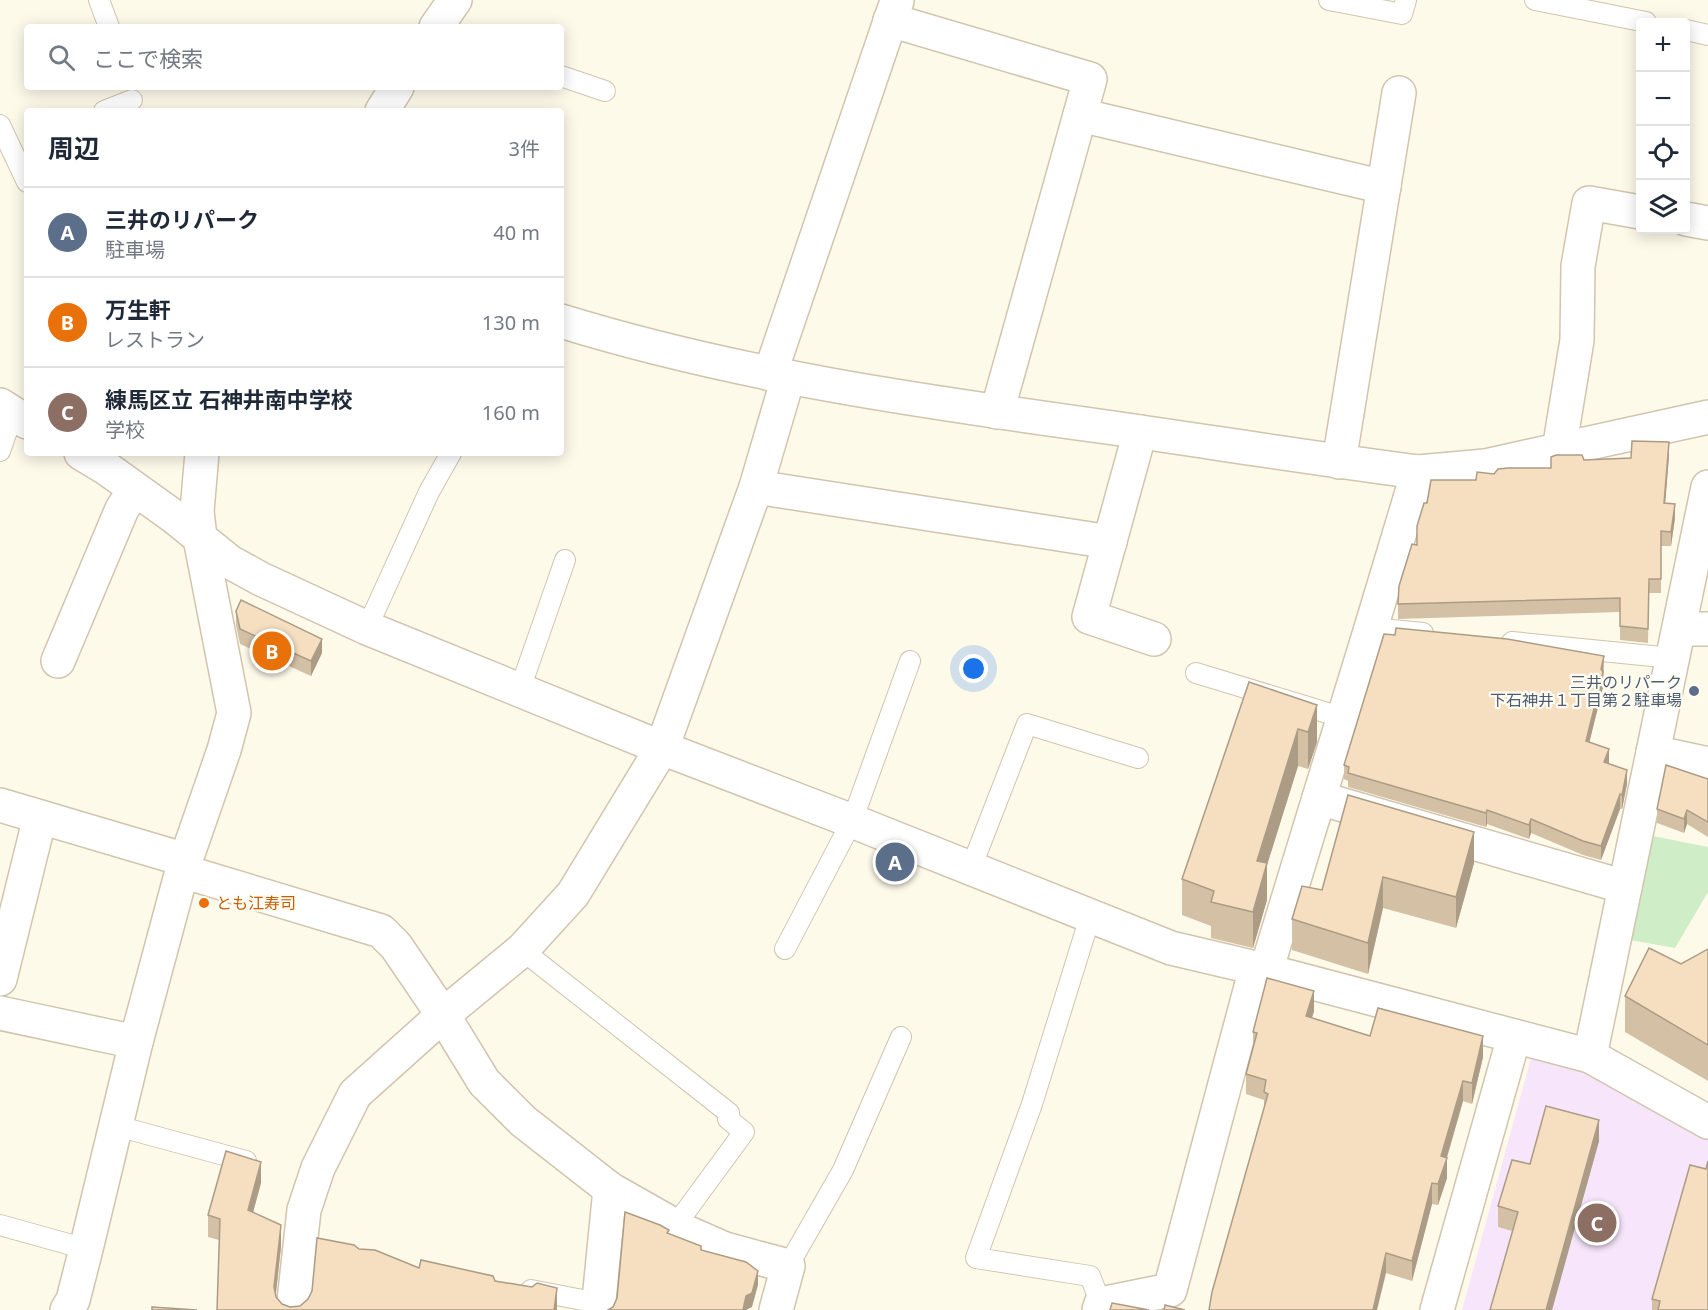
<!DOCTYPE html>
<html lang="ja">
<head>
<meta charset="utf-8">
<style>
  :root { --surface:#fff; --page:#f2f2f3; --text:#1f2937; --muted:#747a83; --line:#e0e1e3; --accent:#7c3aed }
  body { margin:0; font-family:"Noto Sans","Noto Sans JP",sans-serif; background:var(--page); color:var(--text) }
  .controls { position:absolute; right:18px; top:18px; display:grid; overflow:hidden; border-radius:6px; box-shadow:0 3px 15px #0003 }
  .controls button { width:54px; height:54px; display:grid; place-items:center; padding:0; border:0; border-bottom:2px solid var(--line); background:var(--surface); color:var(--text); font:30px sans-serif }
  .you { position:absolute; left:974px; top:669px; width:21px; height:21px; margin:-15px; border:4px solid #fff; border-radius:50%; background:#1a73e8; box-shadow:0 0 0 9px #1a73e833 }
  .badge { display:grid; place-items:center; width:39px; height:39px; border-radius:50%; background:var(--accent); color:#fff; font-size:20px; font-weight:700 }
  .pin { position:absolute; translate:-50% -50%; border:3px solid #fff; box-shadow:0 2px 6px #0006 }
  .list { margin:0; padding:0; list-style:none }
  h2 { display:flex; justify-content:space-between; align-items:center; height:78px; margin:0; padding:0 24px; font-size:26px }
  h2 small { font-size:20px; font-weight:400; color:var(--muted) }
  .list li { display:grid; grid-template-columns:39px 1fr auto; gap:18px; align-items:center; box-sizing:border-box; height:90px; padding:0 24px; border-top:2px solid var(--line) }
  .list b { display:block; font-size:22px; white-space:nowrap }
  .list p { margin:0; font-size:20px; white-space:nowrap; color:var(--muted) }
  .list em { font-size:20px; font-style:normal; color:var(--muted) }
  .icon { flex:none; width:33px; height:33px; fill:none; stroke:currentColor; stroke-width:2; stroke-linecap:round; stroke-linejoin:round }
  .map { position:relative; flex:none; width:1708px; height:1310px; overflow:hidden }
  .search { position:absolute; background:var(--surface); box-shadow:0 3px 15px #0003; left:24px; top:24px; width:540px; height:66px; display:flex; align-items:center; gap:15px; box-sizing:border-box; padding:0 21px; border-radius:6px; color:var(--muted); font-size:22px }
  .panel { position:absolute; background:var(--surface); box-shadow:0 3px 15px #0003; left:24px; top:108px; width:540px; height:348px; border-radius:6px }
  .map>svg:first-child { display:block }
</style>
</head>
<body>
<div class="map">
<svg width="1708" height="1310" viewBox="0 0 1708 1310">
  <rect width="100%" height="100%" fill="#fefaea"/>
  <polygon fill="#f7e6fb" points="1531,1058 1588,1069 1708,1136 1708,1310 1462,1310"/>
  <polygon fill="#cfedc7" points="1653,836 1708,847 1708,892 1675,948 1630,940"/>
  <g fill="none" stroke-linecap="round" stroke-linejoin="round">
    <g stroke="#d2c4ae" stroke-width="22">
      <g id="service">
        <polyline points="99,0 109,27"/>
        <polyline points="1329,0 1402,14 1406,0"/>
        <polyline points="1535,0 1646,22"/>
        <polyline points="1686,30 1708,35"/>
        <polyline points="561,76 605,91"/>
        <polyline points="104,111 132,100"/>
        <polyline points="0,125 27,182"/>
        <polyline points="0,451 13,414"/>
        <polyline points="367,628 429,492 451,453"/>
        <polyline points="1371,628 1423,633"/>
        <polyline points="1512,642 1672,658"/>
        <polyline points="1196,673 1344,718"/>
        <polyline points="520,689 565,560"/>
        <polyline points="971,868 1027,724 1138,758"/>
        <polyline points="1090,917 1032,1104 976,1258 1090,1276 1101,1304"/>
        <polyline points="785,949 852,821 910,661"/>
        <polyline points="522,950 729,1113 728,1119 744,1132 675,1226"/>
        <polyline points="117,1126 246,1161"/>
        <polyline points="0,1225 86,1249"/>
        <polyline points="788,1266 843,1170 901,1037"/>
        <polyline points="531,1290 598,1303"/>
      </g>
    </g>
    <g stroke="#d2c4ae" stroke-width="36">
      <g id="minor">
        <polyline points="890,20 1090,79 997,412"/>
        <polyline points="436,27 455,0"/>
        <polyline points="382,111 397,87"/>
        <polyline points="1080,115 1384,187"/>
        <polyline points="1686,219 1708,223"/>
        <path d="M561 321C736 375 918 401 1099 426 1205 441 1311 458 1418 472L1485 466 1708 417"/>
        <polyline points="770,374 897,1"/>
        <polyline points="0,405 27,422"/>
        <polyline points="1140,432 1089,617 1154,639"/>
        <polyline points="1559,450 1577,340 1578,266 1589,203 1640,212"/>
        <polyline points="81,453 106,468 173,516 230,562 261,579 367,628 662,748 852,821 1171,948 1256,968 1590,1056 1708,1122"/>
        <polyline points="1339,462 1399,93"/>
        <polyline points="756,487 1110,542"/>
        <polyline points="1679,629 1708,629"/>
        <polyline points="58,661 122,509 135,489"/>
        <polyline points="1653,752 1708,764"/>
        <polyline points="1319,798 1625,887"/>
        <polyline points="0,805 186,860"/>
        <polyline points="182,871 381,931 396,946 443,1015 484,1082 523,1121 610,1189 684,1231 725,1249 788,1266 776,1310"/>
        <polyline points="1266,971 1371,628 1418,472"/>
        <polyline points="0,979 40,817"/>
        <polyline points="0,1013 136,1042"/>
        <polyline points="1590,1056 1708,487"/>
        <polyline points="67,1310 73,1300 86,1249 136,1042 182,871 224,750 234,713 200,538 197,511 202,453"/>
        <polyline points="293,1310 304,1210 318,1168 355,1094 443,1015 522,950 573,894 662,748 756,487 788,378"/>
        <polyline points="598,1310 610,1189"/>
        <polyline points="1099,1310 1101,1304 1170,1290 1256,968"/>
        <polyline points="1437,1310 1514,1037"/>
      </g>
    </g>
    <use href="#service" stroke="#fff" stroke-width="20"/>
    <use href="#minor" stroke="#fff" stroke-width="33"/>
  </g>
  <g fill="#d3c0a5">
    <polygon points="1669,456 1665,504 1675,518 1671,546 1661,546 1661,593 1649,593 1648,643 1620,640 1620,612 1398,619 1398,604 1417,545 1427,503 1494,474 1551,468 1551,457 1584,460 1631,458"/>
    <polygon points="236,611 322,653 311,676 240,644 236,625"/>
    <polygon points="1604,670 1603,674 1603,687 1589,743 1627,784 1622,809 1620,809 1601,860 1583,855 1531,833 1529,839 1487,824 1486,827 1348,787 1348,781 1344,779 1344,765"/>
    <polygon points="1317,705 1317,742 1308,769 1298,766 1267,865 1267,900 1253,948 1211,938 1211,926 1182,915 1182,879"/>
    <polygon points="1708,779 1708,837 1687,824 1684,833 1657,823 1657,809"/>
    <polygon points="1348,795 1474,863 1456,928 1383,908 1368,974 1292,950 1292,919 1322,890"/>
    <polygon points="1708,949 1708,1081 1625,1032 1625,996"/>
    <polygon points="1314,1011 1312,1018 1370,1036 1483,1057 1472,1104 1463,1101 1447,1158 1447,1178 1438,1205 1432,1204 1412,1281 1386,1273 1264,1107 1264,1100 1246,1094 1246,1074 1253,1049 1253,1032"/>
    <polygon points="1599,1141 1552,1310 1490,1310 1512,1231 1498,1227 1498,1206 1530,1164"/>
    <polygon points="1706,1169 1708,1310 1652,1310 1652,1299"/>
    <polygon points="261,1183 253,1212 281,1247 276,1295 276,1297 282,1304 290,1307 300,1306 308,1299 359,1249 419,1268 532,1287 557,1288 557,1310 217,1310 219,1240 208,1237 208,1215"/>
  </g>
  <g fill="#ac9c86">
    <polygon points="1669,442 1669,456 1664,518 1664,503"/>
    <polygon points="1675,504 1675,518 1671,546 1671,532"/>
    <polygon points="322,639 322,653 311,676 311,661"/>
    <polygon points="1604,656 1603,687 1586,756 1586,741"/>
    <polygon points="1317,705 1317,742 1308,769 1308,732"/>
    <polygon points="1298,729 1298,766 1267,865 1267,900 1253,948 1253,912 1257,861"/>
    <polygon points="1609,749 1609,763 1604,776 1604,762"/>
    <polygon points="1627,770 1627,784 1622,809 1622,795"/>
    <polygon points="1620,794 1620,809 1601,860 1601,846"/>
    <polygon points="1487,810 1487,824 1486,827 1486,813"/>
    <polygon points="1687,810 1687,824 1684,833 1684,819"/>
    <polygon points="1531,819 1531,833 1529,839 1529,825"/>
    <polygon points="1474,832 1474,863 1456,928 1456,897"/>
    <polygon points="1383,877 1383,908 1368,974 1368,943"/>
    <polygon points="1314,991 1314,1011 1306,1037 1306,1016"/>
    <polygon points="1483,1036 1483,1057 1472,1104 1472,1083"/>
    <polygon points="1463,1081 1463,1101 1446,1160 1447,1158 1447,1178 1438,1205 1438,1184 1441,1156"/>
    <polygon points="1599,1120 1599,1141 1552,1310 1546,1310"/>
    <polygon points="261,1162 261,1183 248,1231 248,1210"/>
    <polygon points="1432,1183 1432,1204 1412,1281 1412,1261"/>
    <polygon points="281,1225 281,1247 274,1308 274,1287"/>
    <polygon points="1386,1253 1386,1273 1377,1310 1373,1310"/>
    <polygon points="758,1271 758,1285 752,1307 746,1310 743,1310 746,1296"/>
    <polygon points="557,1288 557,1310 554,1310"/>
  </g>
  <g fill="#f5dfc0" stroke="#ac9c86" stroke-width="1.5">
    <polygon points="1632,441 1669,442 1664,503 1675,504 1671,532 1661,531 1661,579 1649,579 1648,629 1620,626 1620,598 1398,604 1399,586 1412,544 1417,545 1417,526 1424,503 1427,503 1431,480 1476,480 1477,472 1494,474 1498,469 1508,468 1551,468 1551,457 1556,455 1582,455 1584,460 1631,458"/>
    <polygon points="241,600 322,639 311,661 240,629 236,611"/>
    <polygon points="1396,628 1507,639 1604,656 1601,669 1603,672 1586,741 1609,749 1604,762 1627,770 1622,795 1620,794 1601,846 1583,841 1531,819 1529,825 1487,810 1486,813 1348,773 1349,767 1344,765 1384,634 1395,635"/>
    <polygon points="1249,682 1317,705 1308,732 1298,729 1257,861 1267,863 1253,912 1211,902 1214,891 1182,879"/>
    <polygon points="1666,765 1708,779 1708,822 1687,810 1684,819 1657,809"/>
    <polygon points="1348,795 1474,832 1456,897 1383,877 1368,943 1292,919 1302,886 1322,890"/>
    <polygon points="1649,948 1681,964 1708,949 1708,1045 1625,996"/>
    <polygon points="1267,978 1314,991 1306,1016 1370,1036 1378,1008 1483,1036 1472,1083 1463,1081 1441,1156 1447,1158 1438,1184 1432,1183 1412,1261 1386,1253 1373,1310 1209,1310 1212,1292 1268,1094 1264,1092 1266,1080 1246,1074 1257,1033 1253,1032"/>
    <polygon points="1546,1106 1599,1120 1546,1310 1490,1310 1518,1212 1498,1206 1512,1160 1530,1164"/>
    <polygon points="226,1151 261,1162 248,1210 281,1225 274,1287 276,1297 282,1304 290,1307 300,1306 308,1299 312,1291 317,1238 354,1245 359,1249 375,1250 419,1268 421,1260 493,1276 495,1281 532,1287 537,1283 557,1288 554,1310 217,1310 220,1219 208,1215"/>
    <polygon points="1708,1161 1708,1310 1658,1310 1660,1301 1652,1299 1690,1165 1706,1169"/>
    <polygon points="625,1212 660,1225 669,1230 667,1233 701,1246 701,1250 746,1262 758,1271 752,1293 746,1296 743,1310 608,1310 613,1307 617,1298"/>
    <polygon points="1112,1303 1149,1310 1110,1310"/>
    <polygon points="1165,1305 1185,1310 1164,1310"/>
    <polygon points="152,1307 197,1310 152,1310"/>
  </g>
  <circle fill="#5c6f8a" stroke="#fffcf2" stroke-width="2" cx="1694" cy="691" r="6"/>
  <circle fill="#e8710a" stroke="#fffcf2" stroke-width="2" cx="204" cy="903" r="6"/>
  <g text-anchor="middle" stroke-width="4.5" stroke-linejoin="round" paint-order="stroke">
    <g font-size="16" fill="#4e5e75" stroke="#fffcf2" text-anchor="end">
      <text x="1682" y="688">三井のリパーク<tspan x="1682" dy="18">下石神井１丁目第２駐車場</tspan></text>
    </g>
    <g font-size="16" fill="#c56008" stroke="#fffcf2" text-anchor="start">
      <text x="216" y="909">とも江寿司</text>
    </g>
  </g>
</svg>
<div class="controls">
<button>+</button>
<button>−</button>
<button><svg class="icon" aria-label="locate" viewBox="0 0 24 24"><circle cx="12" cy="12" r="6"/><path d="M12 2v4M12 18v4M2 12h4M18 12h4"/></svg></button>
<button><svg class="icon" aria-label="layers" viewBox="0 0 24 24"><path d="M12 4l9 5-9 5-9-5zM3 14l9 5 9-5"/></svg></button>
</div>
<div class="you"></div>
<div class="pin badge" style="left:895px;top:862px;background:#5c6f8a">A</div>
<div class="pin badge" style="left:272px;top:651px;background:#e8710a">B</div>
<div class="pin badge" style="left:1597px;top:1223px;background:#8d6e63">C</div>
<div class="search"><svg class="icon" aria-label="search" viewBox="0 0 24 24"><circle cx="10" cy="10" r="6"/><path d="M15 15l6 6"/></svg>ここで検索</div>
<section class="panel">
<h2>周辺<small>3件</small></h2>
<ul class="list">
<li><span class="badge" style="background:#5c6f8a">A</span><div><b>三井のリパーク</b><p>駐車場</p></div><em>40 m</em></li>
<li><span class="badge" style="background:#e8710a">B</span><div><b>万生軒</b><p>レストラン</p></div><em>130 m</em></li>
<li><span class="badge" style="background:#8d6e63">C</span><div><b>練馬区立 石神井南中学校</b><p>学校</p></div><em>160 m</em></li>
</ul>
</section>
</div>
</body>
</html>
